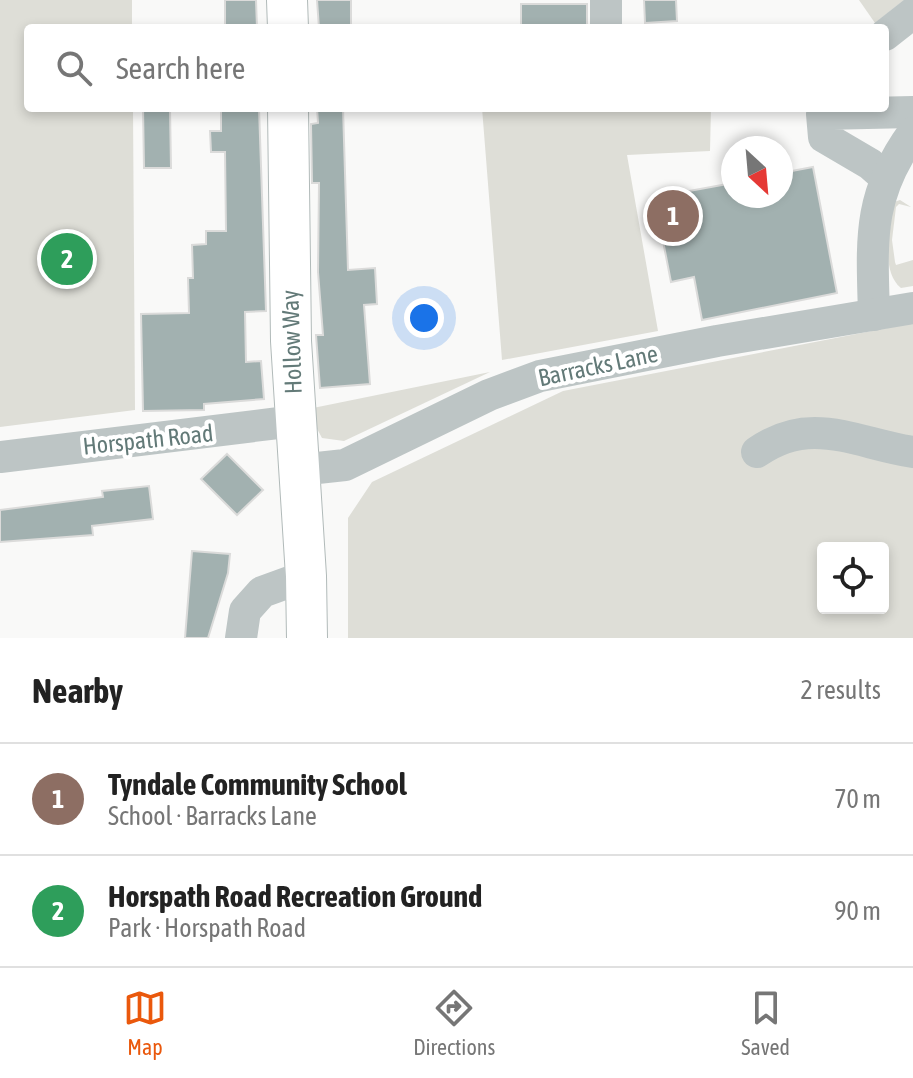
<!DOCTYPE html>
<html lang="en">
<head>
<meta charset="utf-8">
<style>
  :root { --surface:#fff; --page:#f6f6f6; --text:#222; --muted:#767676; --line:#e0e0e0; --accent:#ea580c }
  body { margin:0; font-family:"Asap Condensed",sans-serif; background:var(--page); color:var(--text) }
  .controls { position:absolute; right:24px; bottom:24px; display:grid; overflow:hidden; border-radius:8px; box-shadow:0 4px 12px #0003 }
  .controls button { width:72px; height:72px; display:grid; place-items:center; padding:0; border:0; border-bottom:2px solid var(--line); background:var(--surface); color:var(--text); font:40px sans-serif }
  .compass { position:absolute; left:721px; top:136px; width:72px; height:72px; border-radius:50%; background:var(--surface); box-shadow:0 4px 12px #0003; rotate:154deg }
  .you { position:absolute; left:424px; top:318px; width:28px; height:28px; margin:-20px; border:6px solid #fff; border-radius:50%; background:#1a73e8; box-shadow:0 0 0 12px #1a73e833 }
  .badge { display:grid; place-items:center; width:52px; height:52px; border-radius:50%; background:var(--accent); color:#fff; font-size:26px; font-weight:700 }
  .pin { position:absolute; translate:-50% -50%; border:4px solid #fff; box-shadow:0 2px 8px #0006 }
  .list { margin:0; padding:0; list-style:none }
  h2 { display:flex; justify-content:space-between; align-items:center; height:104px; margin:0; padding:0 32px; font-size:34px }
  h2 small { font-size:26px; font-weight:400; color:var(--muted) }
  .list li { display:grid; grid-template-columns:52px 1fr auto; gap:24px; align-items:center; box-sizing:border-box; height:112px; padding:0 32px; border-top:2px solid var(--line) }
  .list b { display:block; font-size:30px; white-space:nowrap }
  .list p { margin:0; font-size:26px; white-space:nowrap; color:var(--muted) }
  .list em { font-size:26px; font-style:normal; color:var(--muted) }
  .icon { flex:none; width:44px; height:44px; fill:none; stroke:currentColor; stroke-width:2; stroke-linecap:round; stroke-linejoin:round }
  .map { position:relative; flex:none; width:913px; height:638px; overflow:hidden }
  .search { position:absolute; background:var(--surface); box-shadow:0 4px 12px #0003; left:24px; right:24px; top:24px; height:88px; display:flex; align-items:center; gap:20px; box-sizing:border-box; padding:0 28px; border-radius:8px; color:var(--muted); font-size:30px }
  .sheet { height:328px; background:var(--surface) }
  nav { display:flex; justify-content:space-around; align-items:center; box-sizing:border-box; height:112px; border-top:2px solid var(--line); background:var(--surface); font-size:22px; color:var(--muted) }
  nav a { display:grid; justify-items:center; gap:4px }
  nav .on { color:var(--accent) }
  .map>svg:first-child { display:block }
</style>
</head>
<body>
<div class="map">
<svg width="913" height="638" viewBox="0 0 913 638">
  <rect width="100%" height="100%" fill="#f9f9f8"/>
  <g fill="#deded7" fill-rule="evenodd">
    <polygon points="0,0 132,0 132,28 28,28 28,108 133,108 135,410 0,427"/>
    <polygon points="859,0 904,0 875,23"/>
    <polygon points="482,108 711,108 710,151 627,155 658,331 502,360"/>
    <path d="M900 200 911 207 899 204 896 207 892 240 895 262 896 265 913 260V286L901 288C879 270 891 226 894 202Z"/>
    <path d="M913 323V638H348V518L372 482 563 391ZM823 548H883V608H823Z"/>
    <polygon points="490,372 344,441 322,438 315,425 313,408"/>
  </g>
  <g fill="#a2b1b0" stroke="#dbdbda" stroke-width="2">
    <polygon points="225,0 256,0 257,28 225,28"/>
    <polygon points="317,0 351,0 351,28 319,28"/>
    <polygon points="644,0 676,0 677,21 645,23"/>
    <rect x="521" y="4" width="66" height="24"/>
    <polygon points="143,108 170,108 171,168 144,168"/>
    <polygon points="221,108 259,108 266,311 245,312 246,362 261,361 264,399 204,404 204,410 143,411 141,314 189,313 188,278 193,278 192,245 206,244 206,231 226,231 225,152 211,152 210,131 221,131"/>
    <polygon points="317,108 343,108 348,270 375,268 377,304 364,305 370,384 320,388 316,335 323,335 318,272 319,183 312,183 311,124 318,123"/>
    <polygon points="813,167 837,293 702,320 694,277 671,282 663,241 686,237 678,193 733,183 733,196 781,196 781,173"/>
    <polygon points="227,454 263,490 237,515 201,479"/>
    <polygon points="149,486 153,519 92,526 93,535 0,542 0,510 103,497 102,491"/>
    <polygon points="192,551 230,554 228,573 208,638 185,638"/>
  </g>
  <g fill="none" stroke-linecap="round" stroke-linejoin="round">
    <g stroke="#b1bab9" stroke-width="42">
      <g id="major">
        <polyline points="287,0 288,28"/>
        <polyline points="288,108 291,341 306,576 307,638"/>
      </g>
    </g>
    <g stroke="#bdc5c5" stroke-width="32">
      <polyline points="606,28 606,0"/>
      <polyline points="885,35 913,13"/>
      <polyline points="886,178 870,164 824,137 822,114 913,112"/>
      <path d="M874 315C872 241 867 196 913 133"/>
      <path d="M757 452C811 414 855 443 913 452"/>
      <polyline points="0,457 295,421"/>
      <polyline points="299,470 345,465 489,395 540,376 717,341 913,308"/>
      <polyline points="241,638 245,611 262,592 306,576"/>
    </g>
    <use href="#major" stroke="#fff" stroke-width="40"/>
  </g>
  <g text-anchor="middle" stroke-width="8" stroke-linejoin="round" paint-order="stroke">
    <g font-size="24" fill="#637a78" stroke="#fff">
      <text transform="translate(292 342) rotate(-92)" y="8">Hollow Way</text>
      <text transform="translate(598 366) rotate(-12)" y="8">Barracks Lane</text>
      <text transform="translate(148 440) rotate(-6)" y="8">Horspath Road</text>
    </g>
  </g>
</svg>
<div class="controls">
<button><svg class="icon" aria-label="locate" viewBox="0 0 24 24"><circle cx="12" cy="12" r="6"/><path d="M12 2v4M12 18v4M2 12h4M18 12h4"/></svg></button>
</div>
<svg class="compass" viewBox="-18 -18 36 36"><path d="M0-13l5 13h-10z" fill="#e53935"/><path d="M0 13l5-13h-10z" fill="#767676"/></svg>
<div class="you"></div>
<div class="pin badge" style="left:673px;top:216px;background:#8d6e63">1</div>
<div class="pin badge" style="left:67px;top:259px;background:#2e9e5b">2</div>
<div class="search"><svg class="icon" aria-label="search" viewBox="0 0 24 24"><circle cx="10" cy="10" r="6"/><path d="M15 15l6 6"/></svg>Search here</div>
</div>
<section class="sheet">
<h2>Nearby<small>2 results</small></h2>
<ul class="list">
<li><span class="badge" style="background:#8d6e63">1</span><div><b>Tyndale Community School</b><p>School · Barracks Lane</p></div><em>70 m</em></li>
<li><span class="badge" style="background:#2e9e5b">2</span><div><b>Horspath Road Recreation Ground</b><p>Park · Horspath Road</p></div><em>90 m</em></li>
</ul>
</section>
<nav>
<a class="on"><svg class="icon" aria-label="map" viewBox="0 0 24 24"><path d="M3 6l6-2 6 2 6-2v14l-6 2-6-2-6 2zM9 4v14M15 6v14"/></svg>Map</a>
<a><svg class="icon" aria-label="directions" viewBox="0 0 24 24"><path d="M12 3l9 9-9 9-9-9zM9 14v-3h6M13 9l2 2-2 2"/></svg>Directions</a>
<a><svg class="icon" aria-label="saved" viewBox="0 0 24 24"><path d="M7 4h10v16l-5-4-5 4z"/></svg>Saved</a>
</nav>
</body>
</html>
